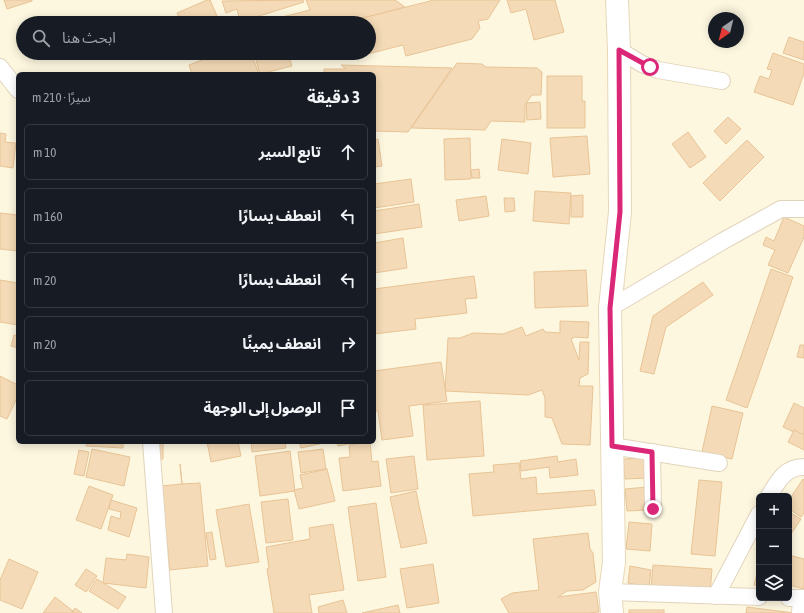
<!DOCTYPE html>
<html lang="ar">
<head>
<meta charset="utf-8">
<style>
  :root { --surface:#171b24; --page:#242831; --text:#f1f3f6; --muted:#9ea1a6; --line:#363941 }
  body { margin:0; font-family:"Asap Condensed","Noto Sans Arabic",sans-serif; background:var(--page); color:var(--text); direction:rtl }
  .controls { position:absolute; right:12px; bottom:12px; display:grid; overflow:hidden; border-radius:6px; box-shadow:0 2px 10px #0003 }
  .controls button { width:36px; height:36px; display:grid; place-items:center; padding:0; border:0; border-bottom:1px solid var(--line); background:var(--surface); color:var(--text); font:20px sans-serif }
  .compass { position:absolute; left:708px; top:12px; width:36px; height:36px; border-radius:50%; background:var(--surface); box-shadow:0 2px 10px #0003; rotate:215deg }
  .stop { position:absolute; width:12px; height:12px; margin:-9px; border:3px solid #db2777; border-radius:50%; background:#fff }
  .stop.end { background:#db2777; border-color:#fff; box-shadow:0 1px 4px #0008 }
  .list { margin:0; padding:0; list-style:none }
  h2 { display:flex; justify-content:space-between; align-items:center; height:52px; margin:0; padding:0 16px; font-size:17px }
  h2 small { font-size:13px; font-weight:400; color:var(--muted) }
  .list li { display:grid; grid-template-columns:26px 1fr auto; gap:12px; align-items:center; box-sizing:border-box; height:56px; margin:0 8px 8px; padding:0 8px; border:1px solid var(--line); border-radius:6px }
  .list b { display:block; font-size:15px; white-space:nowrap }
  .list em { font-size:13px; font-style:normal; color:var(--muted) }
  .icon { flex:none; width:22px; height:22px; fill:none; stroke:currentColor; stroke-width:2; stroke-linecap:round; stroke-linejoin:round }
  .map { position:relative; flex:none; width:804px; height:613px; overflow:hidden; direction:ltr }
  .search { position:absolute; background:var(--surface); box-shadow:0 2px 10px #0003; left:16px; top:16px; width:360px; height:44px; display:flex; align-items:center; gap:10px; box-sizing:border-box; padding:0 14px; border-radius:22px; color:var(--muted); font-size:15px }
  .panel { position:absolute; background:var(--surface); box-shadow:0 2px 10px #0003; left:16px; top:72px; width:360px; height:372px; border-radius:6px; direction:rtl }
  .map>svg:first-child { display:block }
</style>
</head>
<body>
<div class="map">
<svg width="804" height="613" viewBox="0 0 804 613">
  <rect width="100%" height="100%" fill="#fdf7e0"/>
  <g fill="#f4dab6" stroke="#e8c496">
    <polygon points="4,0 32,0 32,1 7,9"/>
    <polygon points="207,0 210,0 220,23 181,23 177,13"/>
    <polygon points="303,0 304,2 240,22 237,9 226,13 222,1"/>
    <polygon points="306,0 395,0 405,7 345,23 275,23 274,19 310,10"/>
    <polygon points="434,0 500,0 488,19 478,21 480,28 472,39 406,56 403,45 356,57 355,53 369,53 369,23 347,22"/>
    <polygon points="507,0 555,0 564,32 534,40 526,9 511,13"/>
    <polygon points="789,37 804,42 804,60 783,53"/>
    <polygon points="220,53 229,53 231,57 242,53 251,53 259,74 192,74 189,65"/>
    <polygon points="254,53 288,53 292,66 260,74"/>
    <polygon points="291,53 302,53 301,59 290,57"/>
    <polygon points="304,53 322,53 305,57"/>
    <polygon points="346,53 353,53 355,59"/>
    <polygon points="773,53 804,64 804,73 793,105 754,92 760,76 769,79 772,70 767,69"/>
    <polygon points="457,63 482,64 486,67 537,68 542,72 541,95 532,95 525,105 525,122 491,121 485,130 411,128"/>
    <polygon points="341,65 452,68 408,132 374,131 374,74 324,74 324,69 346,69"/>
    <polygon points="547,76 582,76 582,101 585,101 585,128 547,128"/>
    <polygon points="540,102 541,119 527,120 526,103"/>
    <polygon points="728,117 741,129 726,144 714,131"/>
    <polygon points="688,132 706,157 690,168 672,144"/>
    <polygon points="0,133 6,134 5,142 16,143 13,168 0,166"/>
    <polygon points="587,136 590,174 553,177 550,138"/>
    <polygon points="470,138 471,179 445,180 444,139"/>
    <polygon points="378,139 382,166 374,167 374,140"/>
    <polygon points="502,139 531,143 528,174 498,170"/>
    <polygon points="747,140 764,157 720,201 703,183"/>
    <polygon points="479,169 480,178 472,178 471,170"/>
    <polygon points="411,179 414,202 374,208 374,184"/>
    <polygon points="535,191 571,193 569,224 533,221"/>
    <polygon points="583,195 583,217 571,217 571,196"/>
    <polygon points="486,196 489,216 459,221 456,200"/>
    <polygon points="504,198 514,198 515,211 505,212"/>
    <polygon points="419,204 422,227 374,234 374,211"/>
    <polygon points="0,213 18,215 18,251 0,249"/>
    <polygon points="784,217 804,226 804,237 788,273 768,265 775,250 763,245 766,237 774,241"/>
    <polygon points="403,238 407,268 374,273 374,243"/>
    <polygon points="771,269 793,277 747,408 726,400"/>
    <polygon points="586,270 588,306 535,308 534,272"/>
    <polygon points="474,276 477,298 465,299 467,313 415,319 416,329 374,334 374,289"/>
    <polygon points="0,280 18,283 18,325 0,322"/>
    <polygon points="703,282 713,295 666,327 654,374 640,371 653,316"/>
    <polygon points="560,321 589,322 588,338 575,337 571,339 579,360 580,342 589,342 588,374 580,378 579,386 593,386 590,445 562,444 552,418 545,417 545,398 542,390 528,395 445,391 448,338 460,338 473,333 503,334 522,327 526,336 543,329 545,332 560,333"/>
    <polygon points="14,335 18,336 18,348 11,346"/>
    <polygon points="800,345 804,345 804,358 797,357"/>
    <polygon points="441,362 447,401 409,406 413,436 382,440 378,411 374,411 374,371"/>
    <polygon points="0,376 18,385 18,396 7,419 0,416"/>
    <polygon points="480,401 484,456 427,460 423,405"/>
    <polygon points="794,403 804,408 804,432 802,436 783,427"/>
    <polygon points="712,406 743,413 732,459 702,452"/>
    <polygon points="794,430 804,435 804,450 788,442"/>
    <polygon points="87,442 123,442 123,448 86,446"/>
    <polygon points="153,442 163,442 163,459 155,460"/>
    <polygon points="207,442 238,442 241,456 211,462"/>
    <polygon points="251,442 285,442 286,448 252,452"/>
    <polygon points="299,442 328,442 301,448"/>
    <polygon points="337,442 358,442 338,446"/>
    <polygon points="370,442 372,462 378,461 381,486 343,491 339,458 350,457 349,445"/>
    <polygon points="92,449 130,457 124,486 86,477"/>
    <polygon points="323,449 326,469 301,473 298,452"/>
    <polygon points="79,450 89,452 84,476 74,474"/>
    <polygon points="290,451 295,491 260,496 255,456"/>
    <polygon points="414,456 418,489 391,493 386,459"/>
    <polygon points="557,456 558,462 576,459 578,475 550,478 549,467 521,471 520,461"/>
    <polygon points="646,458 648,478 625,479 623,459"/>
    <polygon points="519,463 521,479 536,477 537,494 594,490 596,505 473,516 469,474 494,472 493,465"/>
    <polygon points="180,464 182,484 200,483 208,566 170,570 161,486 182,484"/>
    <polygon points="327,469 335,501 299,509 294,490 303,488 300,475"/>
    <polygon points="803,479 804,480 804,513 801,517 789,509 789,500"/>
    <polygon points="699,480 722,482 715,556 691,554"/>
    <polygon points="89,486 113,495 101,529 76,520"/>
    <polygon points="647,487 648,510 627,511 625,489"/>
    <polygon points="416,491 427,543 401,548 390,497"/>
    <polygon points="288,499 293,540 266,543 261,502"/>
    <polygon points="111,500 137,508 129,537 108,530 111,516 120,519 121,512 109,509"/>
    <polygon points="376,503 386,577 358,581 348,507"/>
    <polygon points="249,504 259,562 226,567 216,510"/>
    <polygon points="789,512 801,519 789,537"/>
    <polygon points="629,522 652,524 650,551 626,549"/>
    <polygon points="333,524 344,590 309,595 312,613 274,613 267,569 269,568 266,547 310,539 309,528"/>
    <polygon points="212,532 216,559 210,560 206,533"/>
    <polygon points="588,533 590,549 593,553 596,582 583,590 567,591 558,597 596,592 599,612 588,613 509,613 501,599 512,593 539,590 533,539"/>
    <polygon points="127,554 149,557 146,588 103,583 106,558 126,560"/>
    <polygon points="789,555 804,559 804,589 789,585"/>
    <polygon points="9,559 38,572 22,609 0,600 0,580"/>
    <polygon points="433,564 439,603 407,608 400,569"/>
    <polygon points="653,565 712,569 710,593 651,588"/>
    <polygon points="630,566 651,570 649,587 628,583"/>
    <polygon points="759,566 759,586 754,585"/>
    <polygon points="86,569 97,576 86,592 75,585"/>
    <polygon points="97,579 126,597 118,609 89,591"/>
    <polygon points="55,597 73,611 72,613 43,613"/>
    <polygon points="343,600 347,613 319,613 318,607"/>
    <polygon points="398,605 400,613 362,613"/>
    <polygon points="747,607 794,613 746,613"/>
    <polygon points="75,608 82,613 72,613"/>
    <rect x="629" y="610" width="35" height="3"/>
  </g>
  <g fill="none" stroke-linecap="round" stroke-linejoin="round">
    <g stroke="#e2d4bc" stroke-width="18">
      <g id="minor">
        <polyline points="619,50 642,64 658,70 722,81"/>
        <polyline points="0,67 18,90"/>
        <polyline points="610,308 723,241 781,209 804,209"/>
        <polyline points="151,442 164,613"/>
        <polyline points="612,446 719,463"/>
        <polyline points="652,452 653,509"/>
        <path d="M769 496C778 481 785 467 804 467"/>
        <polyline points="610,592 759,597"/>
        <polyline points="716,596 759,514"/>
        <polyline points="789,598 804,598"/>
        <polyline points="800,613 801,598"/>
      </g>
    </g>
    <g stroke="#e7d7b9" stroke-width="24">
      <polyline id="secondary" points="612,613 610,592 614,562 610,308 620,212 619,50 617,0"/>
    </g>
    <use href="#minor" stroke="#fff" stroke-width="16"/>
    <use href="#secondary" stroke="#fff" stroke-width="22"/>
  </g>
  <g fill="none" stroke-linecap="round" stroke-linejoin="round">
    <polyline stroke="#db2777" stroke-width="5" points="650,67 619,50 620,212 610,308 612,446 652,452 653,509"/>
  </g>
</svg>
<div class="controls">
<button>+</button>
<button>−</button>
<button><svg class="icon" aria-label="layers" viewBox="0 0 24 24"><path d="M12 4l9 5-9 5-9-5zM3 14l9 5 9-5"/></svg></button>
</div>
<svg class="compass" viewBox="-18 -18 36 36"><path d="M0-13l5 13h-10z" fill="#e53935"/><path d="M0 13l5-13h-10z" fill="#9ea1a6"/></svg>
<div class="stop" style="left:650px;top:67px"></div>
<div class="stop end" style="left:653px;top:509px"></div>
<div class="search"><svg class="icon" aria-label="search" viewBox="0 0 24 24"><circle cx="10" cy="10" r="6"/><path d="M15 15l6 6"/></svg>ابحث هنا</div>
<section class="panel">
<h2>3 دقيقة<small>سيرًا · 210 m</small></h2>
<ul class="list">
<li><svg class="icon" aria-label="ahead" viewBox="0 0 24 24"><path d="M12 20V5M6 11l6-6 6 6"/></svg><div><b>تابع السير</b></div><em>10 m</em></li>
<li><svg class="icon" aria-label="left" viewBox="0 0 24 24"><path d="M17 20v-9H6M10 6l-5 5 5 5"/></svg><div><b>انعطف يسارًا</b></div><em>160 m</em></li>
<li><svg class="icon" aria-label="left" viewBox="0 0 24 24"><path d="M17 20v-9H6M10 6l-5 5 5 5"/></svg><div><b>انعطف يسارًا</b></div><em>20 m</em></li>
<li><svg class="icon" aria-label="right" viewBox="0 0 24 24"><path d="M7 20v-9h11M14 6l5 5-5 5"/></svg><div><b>انعطف يمينًا</b></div><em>20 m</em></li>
<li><svg class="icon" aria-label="arrive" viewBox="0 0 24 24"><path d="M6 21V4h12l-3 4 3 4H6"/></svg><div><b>الوصول إلى الوجهة</b></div></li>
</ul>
</section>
</div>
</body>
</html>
